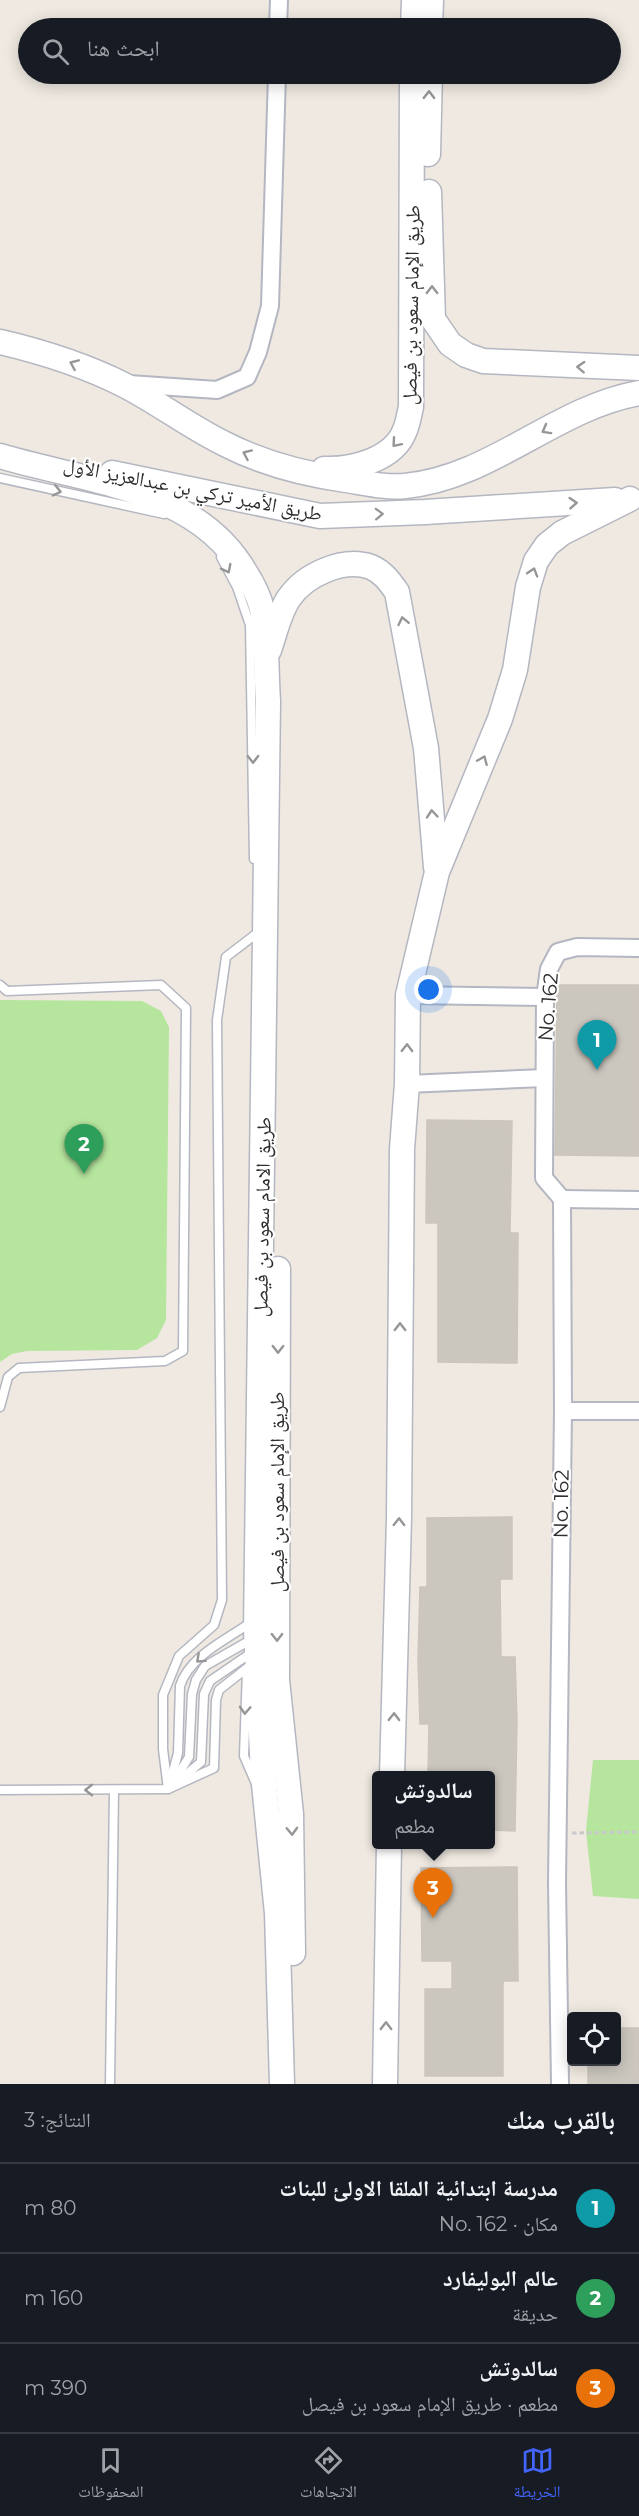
<!DOCTYPE html>
<html lang="ar">
<head>
<meta charset="utf-8">
<style>
  :root { --surface:#171b24; --page:#242831; --text:#f1f3f6; --muted:#9ea1a6; --line:#363941; --accent:#4264fb }
  body { margin:0; font-family:Montserrat,"Noto Naskh Arabic",sans-serif; background:var(--page); color:var(--text); direction:rtl }
  .controls { position:absolute; right:18px; bottom:18px; display:grid; overflow:hidden; border-radius:6px; box-shadow:0 3px 15px #0003 }
  .controls button { width:54px; height:54px; display:grid; place-items:center; padding:0; border:0; border-bottom:2px solid var(--line); background:var(--surface); color:var(--text); font:30px sans-serif }
  .you { position:absolute; left:429px; top:990px; width:21px; height:21px; margin:-15px; border:4px solid #fff; border-radius:50%; background:#1a73e8; box-shadow:0 0 0 9px #1a73e833 }
  .badge { display:grid; place-items:center; width:39px; height:39px; border-radius:50%; background:var(--accent); color:#fff; font-size:20px; font-weight:700 }
  .pin { position:absolute; translate:-50% -50px; filter:drop-shadow(0 2px 3px #0008) }
  .pin::after { content:''; position:absolute; top:32px; width:21px; height:18px; background:inherit; clip-path:polygon(0 0,100% 0,50% 100%) }
  .popup { position:absolute; left:372px; top:1771px; width:123px; height:78px; box-sizing:border-box; display:grid; place-content:center; border-radius:6px; background:var(--surface); filter:drop-shadow(0 2px 4px #0005); font-size:20px; white-space:nowrap; color:var(--muted) }
  .popup b { font-size:22px; color:var(--text) }
  .popup::after { content:''; position:absolute; left:50%; top:100%; margin-left:-12px; border:12px solid transparent; border-top-color:var(--surface) }
  .list { margin:0; padding:0; list-style:none }
  h2 { display:flex; justify-content:space-between; align-items:center; height:78px; margin:0; padding:0 24px; font-size:26px }
  h2 small { font-size:20px; font-weight:400; color:var(--muted) }
  .list li { display:grid; grid-template-columns:39px 1fr auto; gap:18px; align-items:center; box-sizing:border-box; height:90px; padding:0 24px; border-top:2px solid var(--line) }
  .list b { display:block; font-size:22px; white-space:nowrap }
  .list p { margin:0; font-size:20px; white-space:nowrap; color:var(--muted) }
  .list em { font-size:20px; font-style:normal; color:var(--muted) }
  .icon { flex:none; width:33px; height:33px; fill:none; stroke:currentColor; stroke-width:2; stroke-linecap:round; stroke-linejoin:round }
  .map { position:relative; flex:none; width:639px; height:2084px; overflow:hidden; direction:ltr }
  .search { position:absolute; background:var(--surface); box-shadow:0 3px 15px #0003; left:18px; right:18px; top:18px; height:66px; display:flex; align-items:center; gap:15px; box-sizing:border-box; padding:0 21px; border-radius:33px; color:var(--muted); font-size:22px }
  .sheet { height:348px; background:var(--surface) }
  nav { display:flex; justify-content:space-around; align-items:center; box-sizing:border-box; height:84px; border-top:2px solid var(--line); background:var(--surface); font-size:16px; color:var(--muted) }
  nav a { display:grid; justify-items:center; gap:3px }
  nav .on { color:var(--accent) }
  .map>svg:first-child { display:block }
</style>
</head>
<body>
<div class="map">
<svg width="639" height="2084" viewBox="0 0 639 2084">
  <rect width="100%" height="100%" fill="#efe9e1"/>
  <g fill="#b6e59e">
    <polygon points="0,1000 142,1001 161,1011 169,1027 166,1320 157,1338 137,1350 27,1351 12,1354 0,1362"/>
    <polygon points="593,1760 639,1760 639,1899 593,1896 586,1831"/>
  </g>
  <g fill="#cbc7bf" stroke="#cbc5ba" stroke-width="1.5">
    <polygon points="557,985 639,985 639,1156 555,1155"/>
    <polygon points="427,1120 512,1121 510,1233 518,1233 517,1363 438,1362 438,1223 426,1223"/>
    <polygon points="512,1517 512,1579 500,1579 501,1657 515,1657 517,1720 515,1831 490,1830 490,1776 428,1776 429,1724 420,1724 418,1660 420,1587 427,1587 427,1518"/>
    <polygon points="517,1867 518,1981 503,1981 503,2076 425,2076 425,1989 452,1989 452,1961 422,1961 421,1868"/>
    <polygon points="616,2028 639,2028 639,2084 588,2084 588,2061 616,2061"/>
  </g>
  <g fill="none" stroke-linecap="round" stroke-linejoin="round">
    <g stroke="#b4b7c1" stroke-width="11">
      <g id="lane">
        <polyline points="0,478 164,514"/>
        <polyline points="221,557 237,587 250,625 254,859"/>
        <polyline points="0,985 7,991 161,985 186,1008 183,1351 165,1361 19,1368 8,1377 0,1407"/>
        <polyline points="247,1670 244,1756 257,1786"/>
        <polyline points="174,1781 189,1757 192,1694 196,1680 205,1666 247,1642"/>
        <polyline points="178,1781 201,1762 204,1694 210,1681 248,1655"/>
        <path d="M170 1783 178 1753 180 1686C189 1657 224 1641 247 1625"/>
        <polyline points="168,1789 163,1749 163,1695 179,1656 214,1625 222,1600 217,1020 226,957 256,934"/>
        <polyline points="0,1790 168,1789 214,1768 216,1700 219,1690 247,1668"/>
        <polyline points="110,2084 114,1790"/>
      </g>
    </g>
    <g stroke="#b4b7c1" stroke-width="20">
      <g id="street">
        <polyline points="278,28 279,0"/>
        <polyline points="129,384 217,390 247,377 258,352 270,306 277,74"/>
        <polyline points="408,995 545,997"/>
        <polyline points="407,1084 544,1078"/>
        <polyline points="562,1199 639,1200"/>
        <polyline points="563,1411 639,1411"/>
        <polyline points="560,2084 557,1883 563,1411 562,1199 544,1178 545,997 549,969 558,952 577,947 639,948"/>
      </g>
    </g>
    <g stroke="#b4b7c1" stroke-width="27">
      <g id="secondary">
        <polyline points="413,28 414,0"/>
        <polyline points="430,28 431,0"/>
        <polyline points="428,154 430,74"/>
        <polyline points="429,192 433,319 450,344 466,355 483,361 639,368"/>
        <path d="M0 342C43 352 84 365 124 385 159 403 190 427 225 444 264 464 303 474 346 480 365 483 386 488 405 486 491 478 555 408 639 393"/>
        <path d="M0 456C85 482 196 487 245 572 252 583 259 596 262 609 267 639 266 671 268 701L256 1630 263 1774 277 1913 282 2084"/>
        <path d="M324 469C352 470 394 460 405 430 408 423 409 415 411 407L412 74"/>
        <polyline points="112,473 320,516 425,512 615,500"/>
        <path d="M269 650C275 633 279 613 289 598 305 575 343 557 371 567 383 572 390 582 397 592L426 748 436 867"/>
        <polyline points="278,1269 277,1680 291,1814 293,1953"/>
        <polyline points="392,1776 399,1518 402,1149 407,1084 408,995 437,872 500,719 515,670 528,587 536,561 547,545 562,533 630,499"/>
        <polyline points="385,2084 389,1844"/>
      </g>
    </g>
    <polyline stroke="#c9c9c9" stroke-width="3" stroke-dasharray="4.5 3" stroke-linecap="butt" points="572,1833 639,1832"/>
    <use href="#lane" stroke="#fff" stroke-width="8"/>
    <use href="#street" stroke="#fff" stroke-width="16"/>
    <use href="#secondary" stroke="#fff" stroke-width="24"/>
  </g>
  <defs><path id="oneway-chevron" d="M-2-3.5L2.5 0L-2 3.5" fill="none" stroke-width="1.6" stroke-linecap="round" stroke-linejoin="round" transform="scale(1.5)"/></defs>
  <g stroke="#969696">
    <use href="#oneway-chevron" transform="translate(429 95) rotate(-89)"/>
    <use href="#oneway-chevron" transform="translate(432 290) rotate(-90)"/>
    <use href="#oneway-chevron" transform="translate(74 364) rotate(-157)"/>
    <use href="#oneway-chevron" transform="translate(581 367) rotate(-177)"/>
    <use href="#oneway-chevron" transform="translate(546 430) rotate(151)"/>
    <use href="#oneway-chevron" transform="translate(396 443) rotate(131)"/>
    <use href="#oneway-chevron" transform="translate(247 454) rotate(-156)"/>
    <use href="#oneway-chevron" transform="translate(57 491) rotate(13)"/>
    <use href="#oneway-chevron" transform="translate(573 503) rotate(-4)"/>
    <use href="#oneway-chevron" transform="translate(379 514) rotate(-2)"/>
    <use href="#oneway-chevron" transform="translate(227 569) rotate(63)"/>
    <use href="#oneway-chevron" transform="translate(533 572) rotate(-73)"/>
    <use href="#oneway-chevron" transform="translate(403 621) rotate(-102)"/>
    <use href="#oneway-chevron" transform="translate(253 759) rotate(89)"/>
    <use href="#oneway-chevron" transform="translate(483 760) rotate(-67)"/>
    <use href="#oneway-chevron" transform="translate(432 814) rotate(-95)"/>
    <use href="#oneway-chevron" transform="translate(407 1048) rotate(-89)"/>
    <use href="#oneway-chevron" transform="translate(400 1327) rotate(-90)"/>
    <use href="#oneway-chevron" transform="translate(278 1349) rotate(90)"/>
    <use href="#oneway-chevron" transform="translate(399 1522) rotate(-89)"/>
    <use href="#oneway-chevron" transform="translate(277 1637) rotate(89)"/>
    <use href="#oneway-chevron" transform="translate(200 1659) rotate(138)"/>
    <use href="#oneway-chevron" transform="translate(245 1710) rotate(92)"/>
    <use href="#oneway-chevron" transform="translate(394 1717) rotate(-89)"/>
    <use href="#oneway-chevron" transform="translate(89 1790) rotate(180)"/>
    <use href="#oneway-chevron" transform="translate(292 1831) rotate(88)"/>
    <use href="#oneway-chevron" transform="translate(386 2026) rotate(-90)"/>
  </g>
  <g text-anchor="middle" stroke-width="4.5" stroke-linejoin="round" paint-order="stroke">
    <g font-size="20" fill="#2e2e2e" stroke="#fff">
      <text transform="translate(411 305) rotate(-89)" y="7">طريق الإمام سعود بن فيصل</text>
      <text transform="translate(193 489) rotate(11)" y="7">طريق الأمير تركي بن عبدالعزيز الأول</text>
      <text transform="translate(548 1007) rotate(-85)" y="7">No. 162</text>
      <text transform="translate(262 1217) rotate(-89)" y="7">طريق الامام سعود بن فيصل</text>
      <text transform="translate(277 1492) rotate(-90)" y="7">طريق الإمام سعود بن فيصل</text>
      <text transform="translate(561 1504) rotate(-89)" y="7">No. 162</text>
    </g>
  </g>
</svg>
<div class="controls">
<button><svg class="icon" aria-label="locate" viewBox="0 0 24 24"><circle cx="12" cy="12" r="6"/><path d="M12 2v4M12 18v4M2 12h4M18 12h4"/></svg></button>
</div>
<div class="you"></div>
<div class="pin badge" style="left:597px;top:1070px;background:#0f9aa8">1</div>
<div class="pin badge" style="left:84px;top:1174px;background:#2e9e5b">2</div>
<div class="pin badge" style="left:433px;top:1918px;background:#e8710a">3</div>
<div class="popup"><b>سالدوتش</b>مطعم</div>
<div class="search"><svg class="icon" aria-label="search" viewBox="0 0 24 24"><circle cx="10" cy="10" r="6"/><path d="M15 15l6 6"/></svg>ابحث هنا</div>
</div>
<section class="sheet">
<h2>بالقرب منك<small>النتائج: 3</small></h2>
<ul class="list">
<li><span class="badge" style="background:#0f9aa8">1</span><div><b>مدرسة ابتدائية الملقا الاولئ للبنات</b><p>مكان · No. 162</p></div><em>80 m</em></li>
<li><span class="badge" style="background:#2e9e5b">2</span><div><b>عالم البوليفارد</b><p>حديقة</p></div><em>160 m</em></li>
<li><span class="badge" style="background:#e8710a">3</span><div><b>سالدوتش</b><p>مطعم · طريق الإمام سعود بن فيصل</p></div><em>390 m</em></li>
</ul>
</section>
<nav>
<a class="on"><svg class="icon" aria-label="map" viewBox="0 0 24 24"><path d="M3 6l6-2 6 2 6-2v14l-6 2-6-2-6 2zM9 4v14M15 6v14"/></svg>الخريطة</a>
<a><svg class="icon" aria-label="directions" viewBox="0 0 24 24"><path d="M12 3l9 9-9 9-9-9zM9 14v-3h6M13 9l2 2-2 2"/></svg>الاتجاهات</a>
<a><svg class="icon" aria-label="saved" viewBox="0 0 24 24"><path d="M7 4h10v16l-5-4-5 4z"/></svg>المحفوظات</a>
</nav>
</body>
</html>
